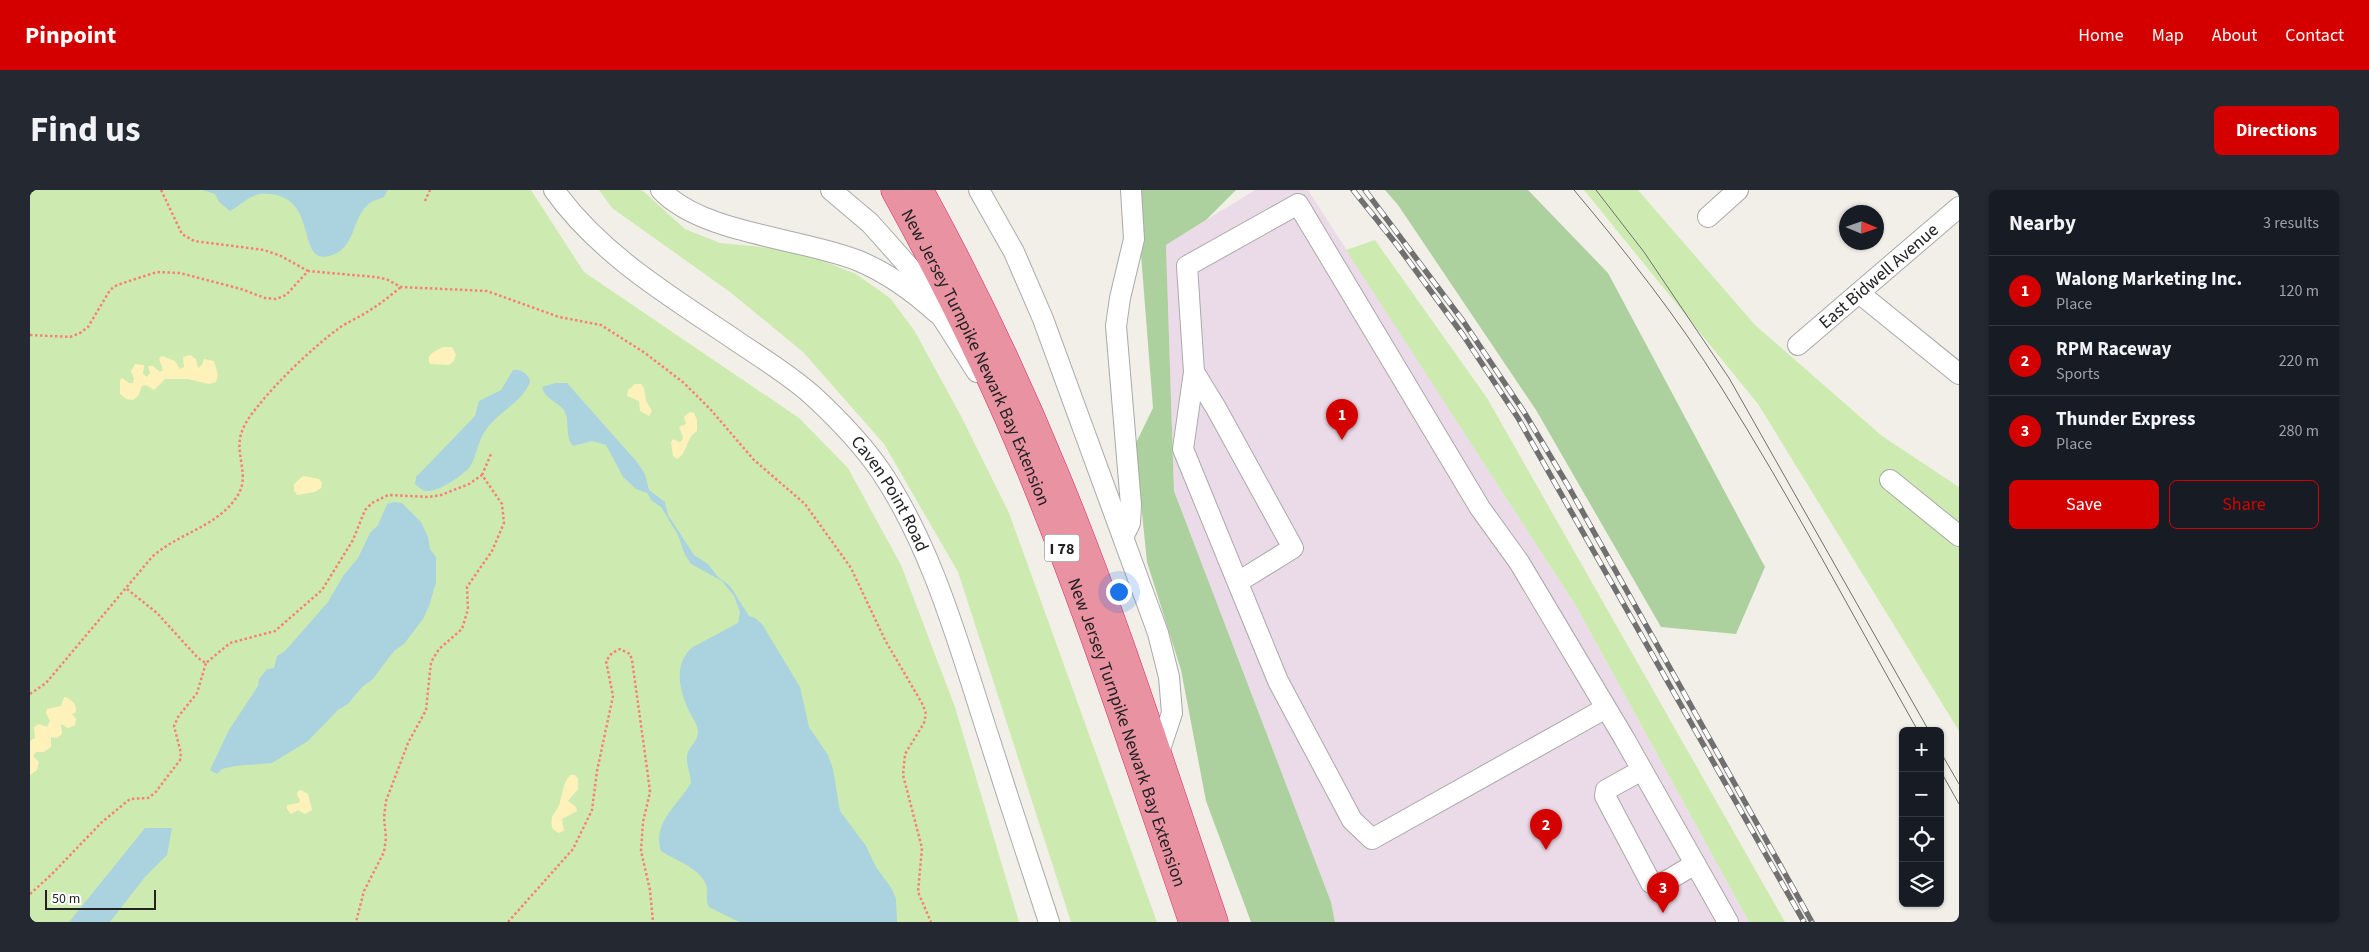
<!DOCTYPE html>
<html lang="en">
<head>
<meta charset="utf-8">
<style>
  :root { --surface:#171b24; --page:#242831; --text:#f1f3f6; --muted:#9ea1a6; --line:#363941; --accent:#d40000 }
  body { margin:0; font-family:"Source Sans 3",sans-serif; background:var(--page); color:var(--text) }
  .controls { position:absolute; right:15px; bottom:15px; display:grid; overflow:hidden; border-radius:8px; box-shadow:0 1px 4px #0004 }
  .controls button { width:45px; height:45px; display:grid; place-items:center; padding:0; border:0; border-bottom:1px solid var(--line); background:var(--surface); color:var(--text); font:25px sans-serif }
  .compass { position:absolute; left:1809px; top:15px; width:45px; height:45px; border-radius:50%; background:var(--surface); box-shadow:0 1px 4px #0004; rotate:92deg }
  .scale { position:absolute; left:15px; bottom:12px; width:111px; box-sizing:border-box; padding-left:5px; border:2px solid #222; border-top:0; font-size:14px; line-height:18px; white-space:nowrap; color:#222; -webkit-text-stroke:4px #fff; paint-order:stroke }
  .you { position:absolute; left:1088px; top:401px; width:18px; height:18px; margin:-12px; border:4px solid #fff; border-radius:50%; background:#1a73e8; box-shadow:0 0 0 8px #1a73e833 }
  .badge { display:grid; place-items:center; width:32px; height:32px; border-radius:50%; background:var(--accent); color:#fff; font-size:16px; font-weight:700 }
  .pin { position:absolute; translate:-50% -41px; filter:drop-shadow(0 1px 2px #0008) }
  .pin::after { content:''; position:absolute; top:26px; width:18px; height:15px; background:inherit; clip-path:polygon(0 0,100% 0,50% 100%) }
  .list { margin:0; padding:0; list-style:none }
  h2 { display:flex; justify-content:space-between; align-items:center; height:65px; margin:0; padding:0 20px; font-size:21px }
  h2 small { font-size:16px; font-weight:400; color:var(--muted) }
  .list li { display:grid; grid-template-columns:32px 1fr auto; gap:15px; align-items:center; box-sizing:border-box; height:70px; padding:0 20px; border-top:1px solid var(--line) }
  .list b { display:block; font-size:19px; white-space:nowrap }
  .list p { margin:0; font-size:16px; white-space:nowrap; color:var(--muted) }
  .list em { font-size:16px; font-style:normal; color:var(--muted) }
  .actions { display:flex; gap:10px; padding:15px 20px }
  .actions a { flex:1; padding:11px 0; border:1px solid var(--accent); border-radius:8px; text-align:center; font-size:18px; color:var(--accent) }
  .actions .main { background:var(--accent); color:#fff }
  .icon { flex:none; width:28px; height:28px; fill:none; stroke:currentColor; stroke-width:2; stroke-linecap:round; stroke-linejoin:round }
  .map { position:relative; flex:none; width:1929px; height:732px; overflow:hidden; border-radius:8px }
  header { display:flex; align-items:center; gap:30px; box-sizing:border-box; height:70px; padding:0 25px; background:var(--accent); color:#fff }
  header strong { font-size:24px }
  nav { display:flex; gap:28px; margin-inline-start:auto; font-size:18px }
  .intro { display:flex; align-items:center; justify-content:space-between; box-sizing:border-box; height:120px; padding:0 30px }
  h1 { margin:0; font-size:35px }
  .button { padding:12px 22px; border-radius:8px; background:var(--accent); color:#fff; font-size:18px; font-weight:700 }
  main { display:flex; gap:30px; padding:0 30px }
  aside { flex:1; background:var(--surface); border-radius:8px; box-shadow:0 1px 4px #0004 }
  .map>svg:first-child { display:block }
</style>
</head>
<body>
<header>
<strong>Pinpoint</strong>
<nav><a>Home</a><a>Map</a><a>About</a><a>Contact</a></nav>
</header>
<div class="intro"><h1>Find us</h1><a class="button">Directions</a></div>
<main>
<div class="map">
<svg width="1929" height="732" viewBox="0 0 1929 732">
  <rect width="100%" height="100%" fill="#f2efe9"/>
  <polygon fill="#ebdbe8" points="1225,0 1278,0 1546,416 1719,732 1305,732 1301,712 1144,301 1136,55"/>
  <g fill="#cdebb0">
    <polygon points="0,0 501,0 554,82 769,228 818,278 871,375 925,517 989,732 0,732"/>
    <polygon points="569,0 612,0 655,39 690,53 753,59 788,69 826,84 860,108 884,140 931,226 979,323 1127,732 1041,732 928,382 854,254 773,162 700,102 582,18"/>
    <polygon points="1554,0 1608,0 1725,135 1852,246 1929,297 1929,541 1728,214"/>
    <polygon points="1345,50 1457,208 1755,732 1719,732 1546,416 1316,60"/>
  </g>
  <g fill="#add19e">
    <polygon points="1106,0 1206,0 1176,30 1136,55 1144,301 1301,712 1305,732 1221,732 1176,611 1151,480 1117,372 1105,255 1123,218"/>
    <polygon points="1355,0 1498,0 1578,83 1735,377 1706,444 1631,437 1506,220 1368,15"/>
  </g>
  <g fill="#fff1ba">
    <path d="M413 157H422L426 165 423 172 418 175 400 174C395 163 407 161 413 157Z"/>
    <polygon points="160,165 166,169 168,178 172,175 174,169 184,171 188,185 186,192 179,194 158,189 135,189 124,200 116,195 112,196 108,206 103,210 96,209 90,204 90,190 92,188 99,193 103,193 104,189 101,181 105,174 114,175 113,184 117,187 120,183 118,176 123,176 130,182 133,180 129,168 132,166 145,171 150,179 154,177 153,167"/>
    <polygon points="605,194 611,194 614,198 616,211 622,221 619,226 610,221 609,211 597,206 598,200"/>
    <path d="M660 222 664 223 667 230V241C656 247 658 263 647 269L643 266 641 252 643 249 649 252 652 251 653 247 649 237 656 234 654 227Z"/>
    <polygon points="273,286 289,289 292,293 291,298 285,302 267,305 264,300 264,294"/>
    <path d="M34 507C41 508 47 515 46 522L42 524 46 529 45 535 38 538 31 534 32 544 27 548 21 547V557L14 562H6L3 566 9 572 7 580 0 585V551L5 548 4 537 9 534 17 537 20 531 16 523 17 519 31 516Z"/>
    <path d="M540 585H545L548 589V599L538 611 546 617 547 621 532 629 534 641 528 643 522 638C520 621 527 624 530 612 533 602 533 593 540 585Z"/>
    <polygon points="271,600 278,604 282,620 275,624 268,620 261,624 257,619 257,615 269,613 270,610 267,605 268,601"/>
  </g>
  <g fill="#aad3df">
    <path d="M172 0H358L354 7C350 9 344 10 340 13 321 27 327 59 299 66 264 75 292 0 230 4 219 6 210 16 200 21L189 12 185 4Z"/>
    <path d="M483 180C490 178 500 185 500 192 491 214 468 221 456 240 448 250 447 264 441 275 436 284 409 301 399 301 393 302 389 297 385 294L386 287 445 226 449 211 471 200Z"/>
    <path d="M525 193H537L607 272 615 284 619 300 635 312 638 325 664 365 678 374 688 387 700 396 719 426 725 428 732 434 770 497 779 537 798 565 803 579 810 621 836 656 846 677 862 699 866 709 867 732H709L679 717C675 710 678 705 677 698 673 679 645 670 631 661 622 633 648 615 661 593 661 585 656 575 657 566 658 557 668 552 668 542 668 534 662 528 659 521 649 501 643 472 663 457L708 433 710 422 704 406 692 391 661 374 655 365 648 345 631 317 622 311 617 303 606 299 593 287 576 255 562 251 543 256C534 246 541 230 533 219 526 211 514 208 512 197Z"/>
    <polygon points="364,312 372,313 391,332 398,347 400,359 406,367 406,392 399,416 393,429 374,454 364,461 342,490 332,497 318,514 308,520 278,551 242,573 205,576 192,579 187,584 180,580 199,540 228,496 229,489 237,479 244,478 247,466 255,461 298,412 313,386 328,368 340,343 348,335 357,314"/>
    <polygon points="115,638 142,638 137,665 115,687 80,732 39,732"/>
  </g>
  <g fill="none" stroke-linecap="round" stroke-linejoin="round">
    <g stroke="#a9a9a9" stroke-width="22">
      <g id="minor">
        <path id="s1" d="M524 0C572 67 645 109 711 154 735 170 761 186 782 205 807 228 831 253 850 280 899 352 926 445 952 526 974 595 996 663 1019 732"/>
        <path d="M631 0C672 44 773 48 829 71 860 84 884 102 908 124"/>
        <polyline points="801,0 840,33 881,79 947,182"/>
        <polyline points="949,0 984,62 1013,129 1128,443 1139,487 1142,523 1127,568"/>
        <polyline points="1678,27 1708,0"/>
        <polyline points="1829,103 1929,184"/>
        <path id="s2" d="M1768 155 1929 17"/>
        <polyline points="1164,182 1186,218 1263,358 1208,392"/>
        <polyline points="1860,290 1929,346"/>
        <polyline points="1093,347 1100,333 1101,315 1086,136 1090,108 1104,49 1101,0"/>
        <polyline points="1576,518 1342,649 1322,630 1248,491 1153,259 1164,182 1157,76 1268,14 1450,318 1489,372 1594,548 1698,732"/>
        <polyline points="1612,580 1576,600 1575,606 1621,693 1630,695 1665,674"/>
      </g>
    </g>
    <g stroke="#dc2a67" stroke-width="29">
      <g id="highway">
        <path id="s3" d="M865 0C917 94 965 191 1005 290 1064 435 1112 584 1163 732"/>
        <path d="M889 0C940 93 986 189 1026 287 1086 432 1133 583 1184 732"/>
      </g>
    </g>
    <g stroke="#fa8072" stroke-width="2.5" stroke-dasharray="2.5 2.5" stroke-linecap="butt">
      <polyline points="131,0 152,44 164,51 234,60 251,66 278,81"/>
      <polyline points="395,11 400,0"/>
      <polyline points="0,145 40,147 50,143 58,137 80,100 87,95 127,82 150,83 211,99 235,108 246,109 256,105 278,81 345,87 356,89 371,97 457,101 529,127 571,135 615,163 654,193 681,220 724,270 775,314 821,378 855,450 893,515 896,524 894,533 875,564 873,585 892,658 888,702 901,732"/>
      <polyline points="452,285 461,264"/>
      <polyline points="97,399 127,423 168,468 176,473 200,453 245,441 292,400 323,350 335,320 342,313 358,305 398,307 411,305 439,294 452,285 472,314 474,333 462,361 437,397 438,419 432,439 409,459 401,472 396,520 378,553 356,611 354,627 356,648 354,662 334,701 326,732"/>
      <path d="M0 504 16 493 122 367C148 343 188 337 208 305 219 287 207 268 210 249 212 236 220 226 228 216 247 192 283 157 308 139 317 132 328 128 337 122 349 115 360 106 371 97"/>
      <polyline points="0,704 21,685 72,632 100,609 118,608 125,603 150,570 151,563 144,536 148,527 167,503 176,473"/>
      <polyline points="478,732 543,659 562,620 567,581 583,506 576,471 582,463 590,459 600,464 602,470 618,586 620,602 613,632 611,661 620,700 623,732"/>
    </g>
    <use href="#minor" stroke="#fff" stroke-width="20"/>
    <use href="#highway" stroke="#e892a2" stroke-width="28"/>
    <g stroke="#707070" stroke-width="1">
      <path d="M1544 0C1596 62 1648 128 1691 197 1761 308 1823 426 1888 541"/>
      <polyline points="1566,0 1614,62 1699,188 1899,541"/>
      <polyline points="1910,561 1929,594"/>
      <polyline points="1910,580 1929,614"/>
    </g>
    <g stroke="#707070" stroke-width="5.5">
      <g id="rail">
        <polyline points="1323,0 1367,55 1433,145 1488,228 1774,732"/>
        <polyline points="1335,0 1433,131 1494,222 1537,294 1782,732"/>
      </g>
    </g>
    <use href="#rail" stroke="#fff" stroke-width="4" stroke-dasharray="11" stroke-linecap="butt"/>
  </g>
  <g text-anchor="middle" stroke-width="4" stroke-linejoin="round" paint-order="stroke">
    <rect fill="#fff" stroke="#646464" stroke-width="1" x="1014.5" y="344.5" width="35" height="27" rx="4"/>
    <g font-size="16" font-weight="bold" fill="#222">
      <text x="1032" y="364">I 78</text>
    </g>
    <g font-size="18" fill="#222" stroke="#fff">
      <text dy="6" stroke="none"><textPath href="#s2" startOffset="106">East Bidwell Avenue</textPath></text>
      <text dy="6" stroke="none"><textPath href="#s3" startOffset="186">New Jersey Turnpike Newark Bay Extension</textPath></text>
      <text dy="6" stroke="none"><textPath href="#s1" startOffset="458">Caven Point Road</textPath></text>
      <text dy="6" stroke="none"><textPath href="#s3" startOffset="591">New Jersey Turnpike Newark Bay Extension</textPath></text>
    </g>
  </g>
</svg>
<div class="controls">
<button>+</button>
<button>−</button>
<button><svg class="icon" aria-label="locate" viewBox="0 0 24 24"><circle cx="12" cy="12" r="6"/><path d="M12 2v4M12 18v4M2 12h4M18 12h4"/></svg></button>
<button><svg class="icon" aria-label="layers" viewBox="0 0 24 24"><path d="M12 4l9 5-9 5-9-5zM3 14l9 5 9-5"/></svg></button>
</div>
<svg class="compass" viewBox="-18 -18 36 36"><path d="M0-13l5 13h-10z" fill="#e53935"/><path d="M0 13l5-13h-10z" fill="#9ea1a6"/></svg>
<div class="scale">50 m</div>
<div class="you"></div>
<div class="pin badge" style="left:1312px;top:250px">1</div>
<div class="pin badge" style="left:1516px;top:660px">2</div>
<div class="pin badge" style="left:1633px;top:723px">3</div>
</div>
<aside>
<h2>Nearby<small>3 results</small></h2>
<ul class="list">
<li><span class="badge">1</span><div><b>Walong Marketing Inc.</b><p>Place</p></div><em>120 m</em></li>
<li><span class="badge">2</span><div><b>RPM Raceway</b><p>Sports</p></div><em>220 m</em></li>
<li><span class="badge">3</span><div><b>Thunder Express</b><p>Place</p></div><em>280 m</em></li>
</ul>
<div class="actions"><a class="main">Save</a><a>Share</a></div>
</aside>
</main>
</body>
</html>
